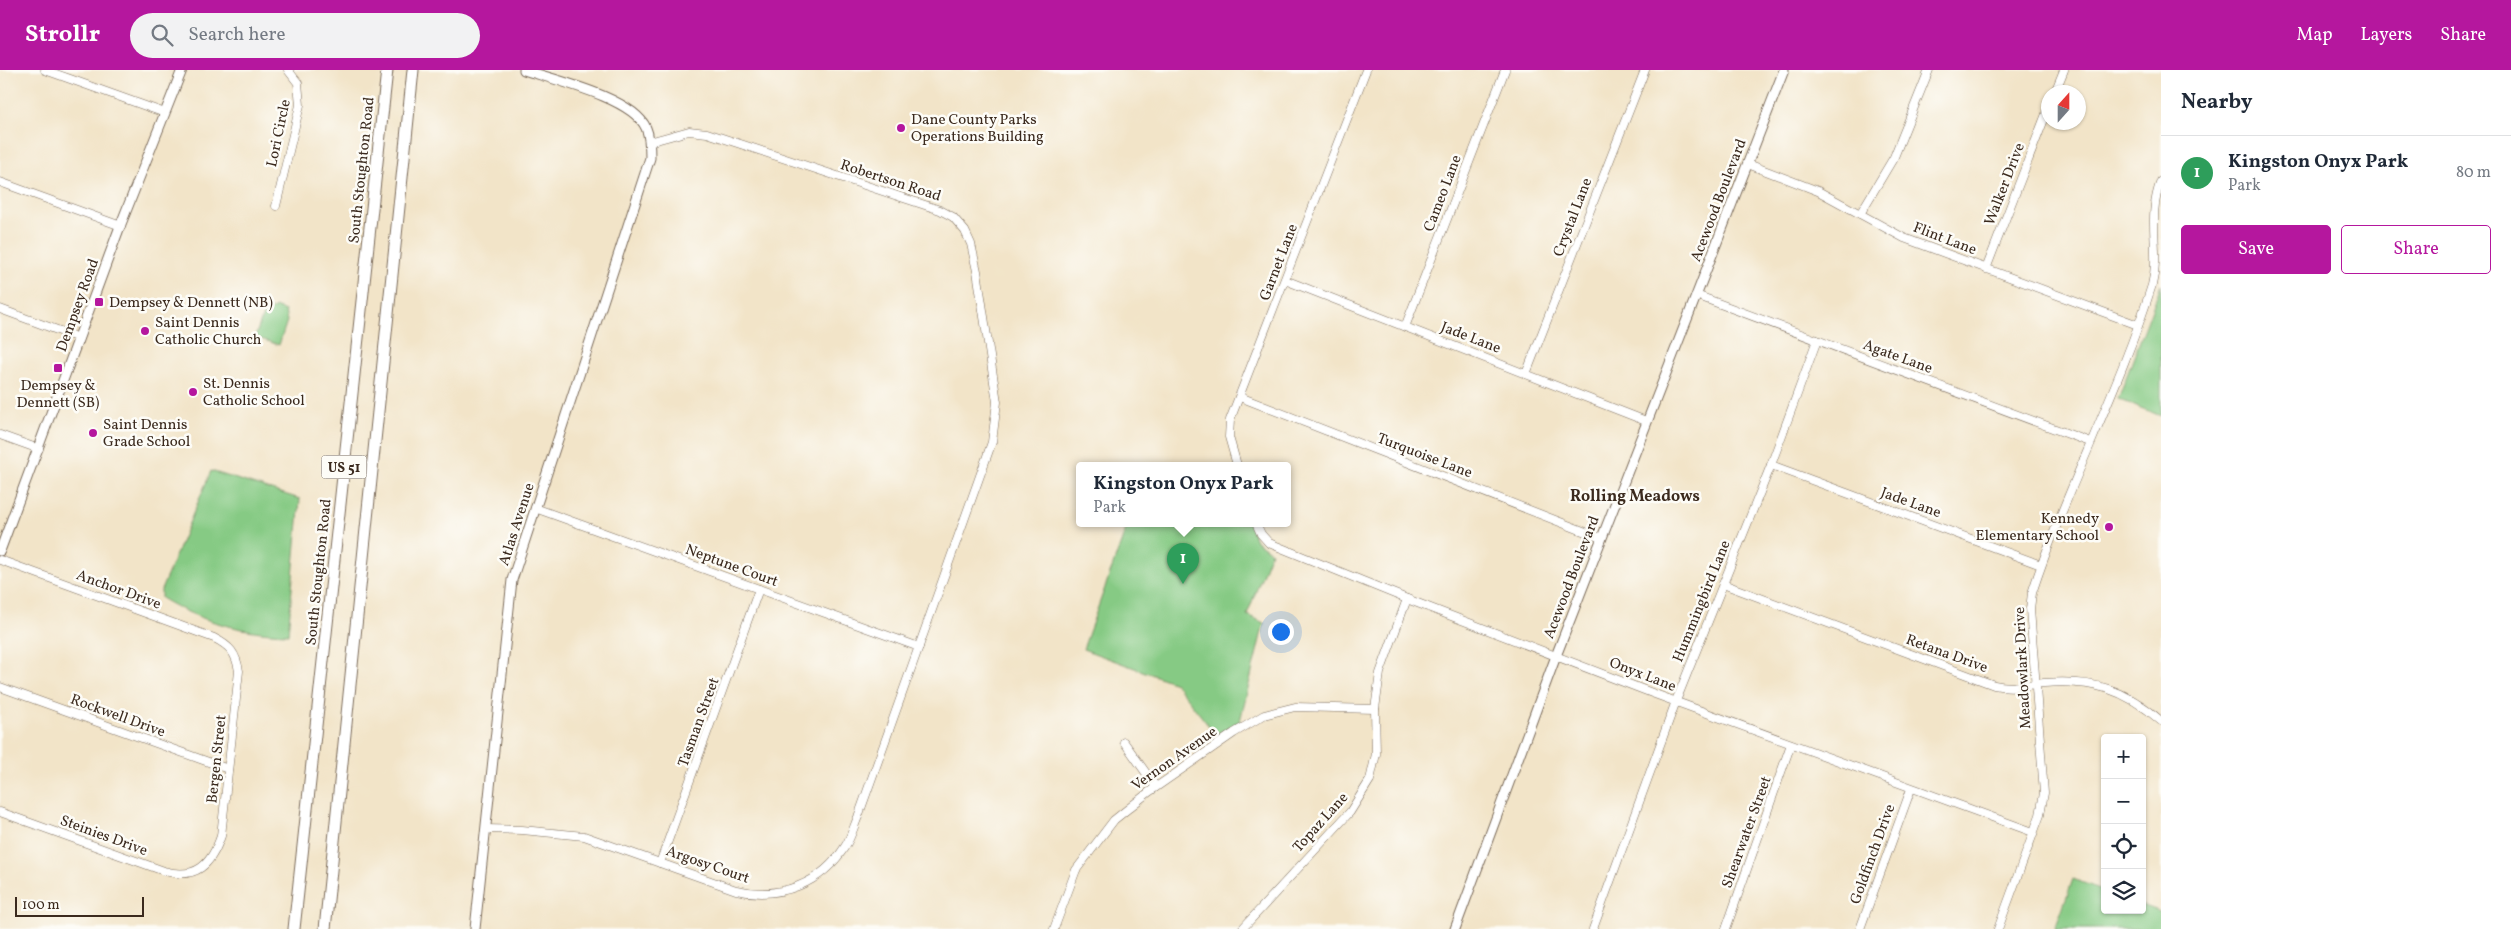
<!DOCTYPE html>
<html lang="en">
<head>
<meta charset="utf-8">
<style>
  :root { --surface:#fff; --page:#f2f2f3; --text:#1f2937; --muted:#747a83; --line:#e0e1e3; --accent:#b5179e }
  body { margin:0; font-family:Vollkorn,serif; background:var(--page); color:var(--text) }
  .controls { position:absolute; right:15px; bottom:15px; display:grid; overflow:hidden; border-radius:5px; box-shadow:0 1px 4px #0004 }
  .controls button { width:45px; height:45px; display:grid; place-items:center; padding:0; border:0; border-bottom:1px solid var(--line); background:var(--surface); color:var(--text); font:25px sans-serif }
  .compass { position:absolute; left:2041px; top:15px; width:45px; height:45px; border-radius:50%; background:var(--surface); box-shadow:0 1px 4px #0004; rotate:21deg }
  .scale { position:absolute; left:15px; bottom:12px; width:129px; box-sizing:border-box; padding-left:5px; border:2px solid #3b2a1e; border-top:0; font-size:14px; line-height:18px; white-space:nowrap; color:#3b2a1e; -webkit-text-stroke:4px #fdfcf7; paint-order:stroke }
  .you { position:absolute; left:1280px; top:561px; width:18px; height:18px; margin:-12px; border:4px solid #fff; border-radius:50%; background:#1a73e8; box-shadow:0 0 0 8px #1a73e833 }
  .badge { display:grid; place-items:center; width:32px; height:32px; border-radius:50%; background:var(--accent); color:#fff; font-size:16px; font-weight:700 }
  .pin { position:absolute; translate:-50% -41px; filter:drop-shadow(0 1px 2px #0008) }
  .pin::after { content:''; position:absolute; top:26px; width:18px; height:15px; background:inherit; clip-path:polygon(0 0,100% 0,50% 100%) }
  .popup { position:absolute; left:1076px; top:392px; width:215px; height:65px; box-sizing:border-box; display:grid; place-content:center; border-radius:5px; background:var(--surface); filter:drop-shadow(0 1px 4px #0005); font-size:16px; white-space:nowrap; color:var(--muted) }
  .popup b { font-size:19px; color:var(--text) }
  .popup::after { content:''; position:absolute; left:50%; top:100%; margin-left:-10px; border:10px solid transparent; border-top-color:var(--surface) }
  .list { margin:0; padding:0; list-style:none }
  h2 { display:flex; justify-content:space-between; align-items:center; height:65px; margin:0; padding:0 20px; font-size:21px }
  h2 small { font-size:16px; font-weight:400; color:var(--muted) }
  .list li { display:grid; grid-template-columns:32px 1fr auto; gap:15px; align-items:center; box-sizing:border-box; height:75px; padding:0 20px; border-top:1px solid var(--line) }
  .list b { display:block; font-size:19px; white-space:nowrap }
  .list p { margin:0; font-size:16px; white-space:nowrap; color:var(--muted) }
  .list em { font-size:16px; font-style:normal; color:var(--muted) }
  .actions { display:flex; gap:10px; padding:15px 20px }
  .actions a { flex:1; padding:11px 0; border:1px solid var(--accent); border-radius:5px; text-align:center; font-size:18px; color:var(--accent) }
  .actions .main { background:var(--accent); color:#fff }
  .icon { flex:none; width:28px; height:28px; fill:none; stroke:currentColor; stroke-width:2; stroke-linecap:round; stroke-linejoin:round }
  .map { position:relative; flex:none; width:2161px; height:859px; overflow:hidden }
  header { display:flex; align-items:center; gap:30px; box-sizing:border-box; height:70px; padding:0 25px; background:var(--accent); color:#fff }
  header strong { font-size:24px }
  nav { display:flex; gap:28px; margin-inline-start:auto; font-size:18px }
  .search { width:350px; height:45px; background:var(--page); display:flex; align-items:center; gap:12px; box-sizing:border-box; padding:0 18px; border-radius:28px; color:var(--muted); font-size:19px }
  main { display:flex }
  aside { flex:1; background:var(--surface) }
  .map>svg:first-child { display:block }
</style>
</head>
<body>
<header>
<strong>Strollr</strong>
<div class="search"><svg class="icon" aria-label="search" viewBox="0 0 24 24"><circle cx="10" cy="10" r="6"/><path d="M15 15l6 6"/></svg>Search here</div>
<nav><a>Map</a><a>Layers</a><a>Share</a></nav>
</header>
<main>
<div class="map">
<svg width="2161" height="859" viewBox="0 0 2161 859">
  <rect width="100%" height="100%" fill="#fdfcf7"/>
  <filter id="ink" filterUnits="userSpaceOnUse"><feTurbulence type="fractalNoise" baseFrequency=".02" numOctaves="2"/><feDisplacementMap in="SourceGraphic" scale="10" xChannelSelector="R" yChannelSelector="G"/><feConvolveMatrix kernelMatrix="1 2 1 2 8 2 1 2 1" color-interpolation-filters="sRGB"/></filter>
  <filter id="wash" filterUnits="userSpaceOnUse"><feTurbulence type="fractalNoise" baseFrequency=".0096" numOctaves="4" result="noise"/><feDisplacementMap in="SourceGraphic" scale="20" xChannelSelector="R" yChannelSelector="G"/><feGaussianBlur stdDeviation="1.12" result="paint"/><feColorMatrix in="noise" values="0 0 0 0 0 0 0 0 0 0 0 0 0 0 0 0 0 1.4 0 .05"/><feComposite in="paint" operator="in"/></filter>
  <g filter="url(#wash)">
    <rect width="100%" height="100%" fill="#f2e4c8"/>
    <g fill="#86ca84" stroke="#607a51">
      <polygon points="2161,215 2161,346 2118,329"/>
      <polygon points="266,237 272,240 275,237 285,241 287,251 279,275 255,267"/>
      <path d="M211 401 300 429 288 564C244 563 198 551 161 528V520Z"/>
      <polygon points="1128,453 1249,453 1256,471 1271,482 1247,545 1264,553 1240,651 1216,665 1175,613 1083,579"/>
      <polygon points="2073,809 2105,821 2105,840 2142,840 2142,835 2161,842 2161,859 2055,859"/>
    </g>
  </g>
  <g filter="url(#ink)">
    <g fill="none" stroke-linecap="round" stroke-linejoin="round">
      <g stroke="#7b6b5a" stroke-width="9">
        <g id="minor">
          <polyline points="45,0 165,43"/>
          <polyline points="2055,22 2064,0"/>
          <polyline points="1748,94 1818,121 1904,168 2138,255"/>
          <polyline points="0,112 121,156"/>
          <polyline points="276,136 300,35 298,13 288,0"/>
          <polyline points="1860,144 1894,87 1929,0"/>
          <polyline points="1986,199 2048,39"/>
          <polyline points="1285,210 1646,351"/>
          <polyline points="1696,225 2090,372"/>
          <polyline points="0,239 79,268"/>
          <polyline points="1405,257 1505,0"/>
          <polyline points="1526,304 1645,0"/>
          <polyline points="1240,327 1601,468"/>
          <polyline points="0,365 39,379"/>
          <polyline points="1237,395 1229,367 1230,350 1366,0"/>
          <polyline points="1771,395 2041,495"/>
          <polyline points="535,438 919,577"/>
          <polyline points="1256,453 1261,464 1269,473 1407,529 1652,623 2033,762"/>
          <path d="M0 490 214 568C230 576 236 583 239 601L221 766C211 795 196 810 164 801L0 742"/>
          <path d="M1723 514 1994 615C2012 619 2026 615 2044 613 2092 609 2125 619 2161 651"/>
          <polyline points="0,617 228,699"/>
          <polyline points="1124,672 1156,717"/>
          <path d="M486 759 522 760 584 766 736 820C780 830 822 814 846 775 851 767 854 756 858 747L992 372 997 332 977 201 971 174 965 161 953 147 940 140 707 63 689 61 649 72"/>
          <polyline points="660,793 759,519"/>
          <polyline points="1054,859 1076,800 1114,750 1149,722 1234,663 1264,645 1295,637 1375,639"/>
          <polyline points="1242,859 1350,742 1370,710 1376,684 1375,639 1380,603 1407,529"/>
          <polyline points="1593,859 1676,631 1771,395 1817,270"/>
          <polyline points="1726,859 1791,674"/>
          <polyline points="1860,859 1911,719"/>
          <path d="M1998 859 2040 745 2044 723 2030 539 2032 523C2066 419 2119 320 2152 215 2161 181 2146 148 2161 111"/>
        </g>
      </g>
      <g stroke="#7b6b5a" stroke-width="11">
        <g id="tertiary">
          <polyline points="0,481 119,159 182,0"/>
          <path d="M475 859 512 510 650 88C650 79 650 67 646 58 633 28 555 10 524 0"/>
          <polyline points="1455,859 1556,586 1784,0"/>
        </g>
      </g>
      <g stroke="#7b6b5a" stroke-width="13">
        <g id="primary">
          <polyline points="294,859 387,0"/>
          <polyline points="325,859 413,0"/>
        </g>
      </g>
      <use href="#minor" stroke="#fff" stroke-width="8"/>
      <use href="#tertiary" stroke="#fff" stroke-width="9"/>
      <use href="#primary" stroke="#fff" stroke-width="11"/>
    </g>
  </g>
  <g fill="#b5179e" stroke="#fdfcf7" stroke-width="2">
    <circle cx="901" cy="58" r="5"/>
    <rect x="94" y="227" width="10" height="10" rx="2.5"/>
    <circle cx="145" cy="261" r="5"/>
    <rect x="53" y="293" width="10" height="10" rx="2.5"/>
    <circle cx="193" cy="322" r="5"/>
    <circle cx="93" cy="363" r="5"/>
    <circle cx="2109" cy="457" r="5"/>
  </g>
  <g text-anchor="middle" stroke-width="5" stroke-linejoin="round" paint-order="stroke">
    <rect fill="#fdfcf7" stroke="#75695f" stroke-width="1" x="321.5" y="385.5" width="45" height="23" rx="4"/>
    <g font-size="14" font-weight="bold" fill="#3b2a1e">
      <text x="344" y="402">US 51</text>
    </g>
    <g font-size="15" fill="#3b2a1e" stroke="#fdfcf7" text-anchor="start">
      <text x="911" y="54">Dane County Parks<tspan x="911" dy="17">Operations Building</tspan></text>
      <text x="109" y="237">Dempsey &amp; Dennett (NB)</text>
      <text x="155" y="257">Saint Dennis<tspan x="155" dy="17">Catholic Church</tspan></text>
      <text x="203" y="318">St. Dennis<tspan x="203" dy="17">Catholic School</tspan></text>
      <text x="58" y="320" text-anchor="middle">Dempsey &amp;<tspan x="58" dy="17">Dennett (SB)</tspan></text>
      <text x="103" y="359">Saint Dennis<tspan x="103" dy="17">Grade School</tspan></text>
      <text x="2099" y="453" text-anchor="end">Kennedy<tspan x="2099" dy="17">Elementary School</tspan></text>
    </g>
    <g font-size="15" fill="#3b2a1e" stroke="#fdfcf7">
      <text transform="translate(278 63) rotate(-78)" y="5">Lori Circle</text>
      <text transform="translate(361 100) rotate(-84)" y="5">South Stoughton Road</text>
      <text transform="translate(891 110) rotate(18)" y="5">Robertson Road</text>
      <text transform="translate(2004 114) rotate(-69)" y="5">Walker Drive</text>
      <text transform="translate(1442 123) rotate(-69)" y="5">Cameo Lane</text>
      <text transform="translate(1718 130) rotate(-69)" y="5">Acewood Boulevard</text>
      <text transform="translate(1572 147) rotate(-69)" y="5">Crystal Lane</text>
      <text transform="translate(1945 168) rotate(21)" y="5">Flint Lane</text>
      <text transform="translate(1278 192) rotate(-69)" y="5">Garnet Lane</text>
      <text transform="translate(77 235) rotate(-70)" y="5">Dempsey Road</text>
      <text transform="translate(1471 267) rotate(21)" y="5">Jade Lane</text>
      <text transform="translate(1898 286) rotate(20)" y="5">Agate Lane</text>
      <text transform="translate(1425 385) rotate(21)" y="5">Turquoise Lane</text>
      <text transform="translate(1911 432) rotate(20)" y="5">Jade Lane</text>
      <text transform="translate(516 454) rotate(-72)" y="5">Atlas Avenue</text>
      <text transform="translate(732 495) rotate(20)" y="5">Neptune Court</text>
      <text transform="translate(318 502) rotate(-84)" y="5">South Stoughton Road</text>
      <text transform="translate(1571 507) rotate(-69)" y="5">Acewood Boulevard</text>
      <text transform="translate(119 519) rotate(20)" y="5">Anchor Drive</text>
      <text transform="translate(1701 531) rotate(-68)" y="5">Hummingbird Lane</text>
      <text transform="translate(1947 583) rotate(20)" y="5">Retana Drive</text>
      <text transform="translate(2022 598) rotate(-93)" y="5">Meadowlark Drive</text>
      <text transform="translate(1643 604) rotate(21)" y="5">Onyx Lane</text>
      <text transform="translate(118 645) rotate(20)" y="5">Rockwell Drive</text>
      <text transform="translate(698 652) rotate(-70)" y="5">Tasman Street</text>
      <text transform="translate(1174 688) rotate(-35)" y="5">Vernon Avenue</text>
      <text transform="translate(216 689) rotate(-84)" y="5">Bergen Street</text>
      <text transform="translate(1320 752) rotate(-48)" y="5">Topaz Lane</text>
      <text transform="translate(1746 762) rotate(-70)" y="5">Shearwater Street</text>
      <text transform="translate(104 765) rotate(20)" y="5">Steinies Drive</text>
      <text transform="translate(1872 784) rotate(-70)" y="5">Goldfinch Drive</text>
      <text transform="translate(708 794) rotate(19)" y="5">Argosy Court</text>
    </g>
    <g font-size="16" font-weight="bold" fill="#3b2a1e" stroke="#fdfcf7">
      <text x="1635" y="431">Rolling Meadows</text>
    </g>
  </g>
</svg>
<div class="controls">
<button>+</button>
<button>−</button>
<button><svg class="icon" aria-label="locate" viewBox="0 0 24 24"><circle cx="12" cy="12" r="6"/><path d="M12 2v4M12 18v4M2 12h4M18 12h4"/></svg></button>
<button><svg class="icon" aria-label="layers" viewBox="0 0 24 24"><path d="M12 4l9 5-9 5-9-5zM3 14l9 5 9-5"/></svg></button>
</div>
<svg class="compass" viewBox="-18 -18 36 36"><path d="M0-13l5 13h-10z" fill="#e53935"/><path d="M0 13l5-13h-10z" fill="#747a83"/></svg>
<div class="scale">100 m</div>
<div class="you"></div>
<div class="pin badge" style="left:1183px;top:514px;background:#2e9e5b">1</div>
<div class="popup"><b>Kingston Onyx Park</b>Park</div>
</div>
<aside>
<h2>Nearby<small></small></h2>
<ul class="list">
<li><span class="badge" style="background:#2e9e5b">1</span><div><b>Kingston Onyx Park</b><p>Park</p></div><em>80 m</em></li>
</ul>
<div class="actions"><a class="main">Save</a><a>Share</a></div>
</aside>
</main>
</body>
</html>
